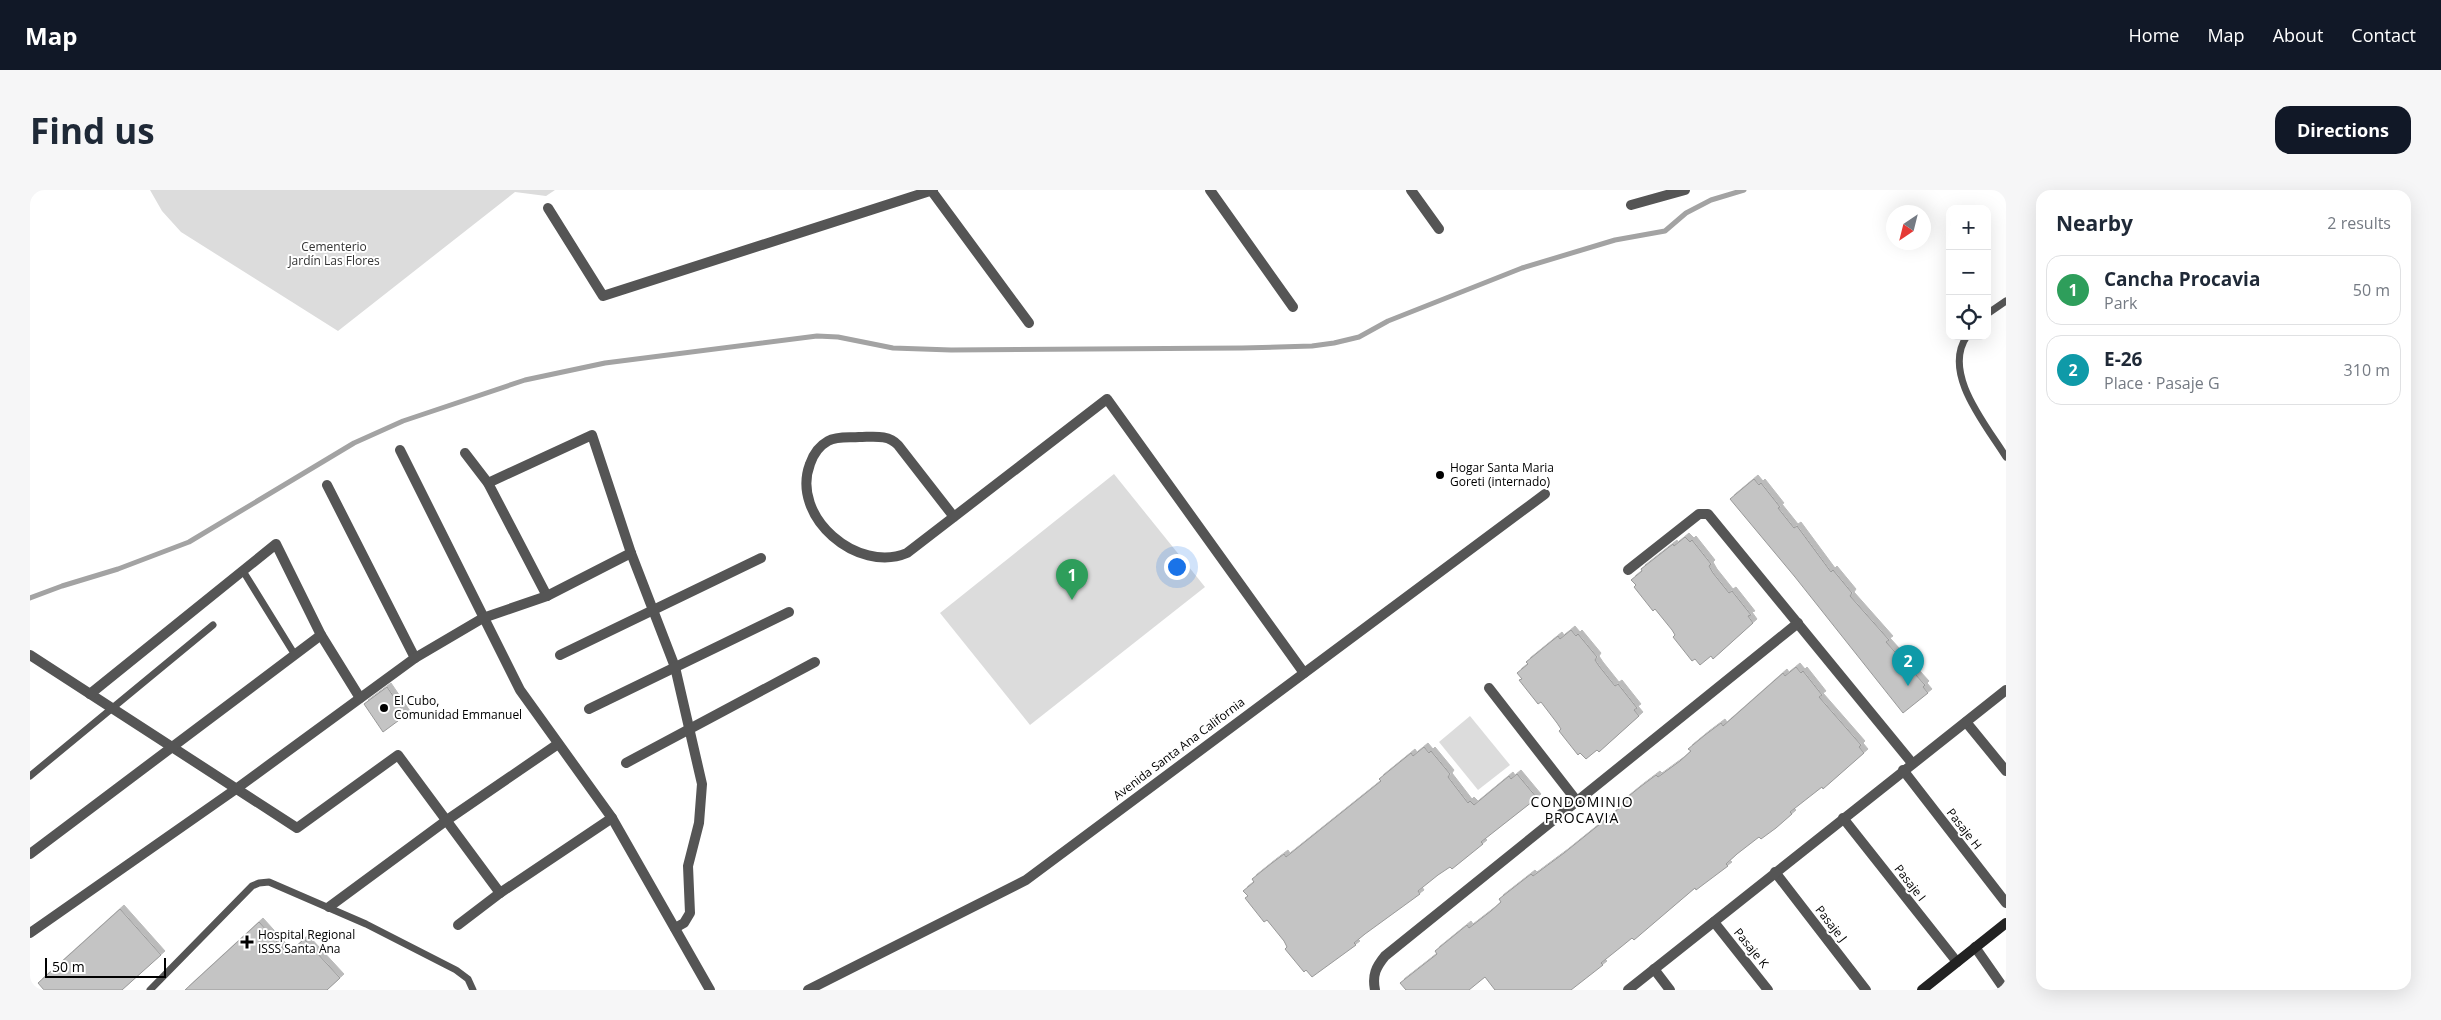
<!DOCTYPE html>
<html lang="en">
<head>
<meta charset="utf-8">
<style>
  :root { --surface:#fff; --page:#f6f6f7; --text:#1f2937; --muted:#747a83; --line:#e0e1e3; --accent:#111827 }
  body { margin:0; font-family:"Open Sans",sans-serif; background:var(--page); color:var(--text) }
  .controls { position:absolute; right:15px; top:15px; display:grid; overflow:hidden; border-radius:10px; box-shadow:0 5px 20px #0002 }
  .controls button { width:45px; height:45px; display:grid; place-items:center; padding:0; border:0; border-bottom:1px solid var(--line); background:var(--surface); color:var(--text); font:25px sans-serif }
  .compass { position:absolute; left:1856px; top:15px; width:45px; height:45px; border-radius:50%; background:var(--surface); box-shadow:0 5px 20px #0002; rotate:215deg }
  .scale { position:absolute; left:15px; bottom:12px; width:121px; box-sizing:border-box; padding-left:5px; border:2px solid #000; border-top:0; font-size:14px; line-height:18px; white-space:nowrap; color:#000; -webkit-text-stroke:4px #fff; paint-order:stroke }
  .you { position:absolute; left:1146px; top:376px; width:18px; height:18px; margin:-12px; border:4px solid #fff; border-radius:50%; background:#1a73e8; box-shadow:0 0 0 8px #1a73e833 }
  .badge { display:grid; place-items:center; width:32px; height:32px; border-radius:50%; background:var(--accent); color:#fff; font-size:16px; font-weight:700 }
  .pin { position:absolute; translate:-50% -41px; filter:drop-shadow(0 1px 2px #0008) }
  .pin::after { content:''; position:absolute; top:26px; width:18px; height:15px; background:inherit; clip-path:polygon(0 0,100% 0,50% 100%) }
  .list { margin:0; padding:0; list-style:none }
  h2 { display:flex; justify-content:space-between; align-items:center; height:65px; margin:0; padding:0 20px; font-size:21px }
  h2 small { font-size:16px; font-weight:400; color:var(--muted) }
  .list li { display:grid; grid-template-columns:32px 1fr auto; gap:15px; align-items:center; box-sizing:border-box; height:70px; margin:0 10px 10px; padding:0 10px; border:1px solid var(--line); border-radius:15px }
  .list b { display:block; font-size:19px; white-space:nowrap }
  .list p { margin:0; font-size:16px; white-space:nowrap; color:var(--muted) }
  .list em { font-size:16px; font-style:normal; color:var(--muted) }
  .icon { flex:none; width:28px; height:28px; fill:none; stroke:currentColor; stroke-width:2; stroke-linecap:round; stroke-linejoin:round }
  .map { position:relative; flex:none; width:1976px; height:800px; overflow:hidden; border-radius:15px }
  header { display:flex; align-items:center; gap:30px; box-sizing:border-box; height:70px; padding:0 25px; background:var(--accent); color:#fff }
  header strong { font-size:24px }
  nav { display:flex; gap:28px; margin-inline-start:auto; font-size:18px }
  .intro { display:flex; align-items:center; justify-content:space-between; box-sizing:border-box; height:120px; padding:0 30px }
  h1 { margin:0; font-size:35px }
  .button { padding:12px 22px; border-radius:15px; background:var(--accent); color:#fff; font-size:18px; font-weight:700 }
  main { display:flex; gap:30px; padding:0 30px }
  aside { flex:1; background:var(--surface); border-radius:15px; box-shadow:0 5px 20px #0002 }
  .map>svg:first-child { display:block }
</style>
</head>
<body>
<header>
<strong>Map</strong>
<nav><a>Home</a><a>Map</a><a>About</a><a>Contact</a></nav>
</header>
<div class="intro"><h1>Find us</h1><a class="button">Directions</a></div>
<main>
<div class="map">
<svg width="1976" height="800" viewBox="0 0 1976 800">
  <defs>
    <filter id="shadow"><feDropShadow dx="4" dy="-4" stdDeviation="0" flood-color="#0004"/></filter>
  </defs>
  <rect width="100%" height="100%" fill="#fff"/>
  <g fill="#dcdcdc">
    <polygon points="120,0 525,0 516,6 485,2 308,141 151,42 132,21"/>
    <polygon points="1084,284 1175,397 1000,535 910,423"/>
    <polygon points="1440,526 1480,575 1448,600 1409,552"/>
  </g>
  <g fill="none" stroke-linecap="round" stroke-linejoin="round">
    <polyline stroke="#a3a3a3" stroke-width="5" points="0,408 32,396 88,379 159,352 324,253 373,231 495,190 575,173 787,146 808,147 863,158 921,160 1212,158 1282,156 1304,153 1329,147 1358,131 1492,78 1585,50 1635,41 1656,23 1681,10 1714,0"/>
  </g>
  <g fill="#c4c4c4" stroke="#999" filter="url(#shadow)">
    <polygon points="1724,289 1729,295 1731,293 1750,317 1748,318 1764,338 1767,336 1801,382 1803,380 1822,403 1820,406 1859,450 1856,452 1895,495 1893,497 1898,503 1873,523 1765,387 1700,309"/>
    <polygon points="1655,347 1660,352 1662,350 1681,374 1679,376 1683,383 1699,403 1702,401 1721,425 1718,426 1723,433 1683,469 1681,466 1670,475 1665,469 1662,471 1643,447 1645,445 1642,440 1625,419 1623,421 1604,397 1606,395 1601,390 1612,381 1611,379 1643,354 1644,356"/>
    <polygon points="1541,440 1546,446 1548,444 1567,467 1565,470 1569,476 1585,496 1588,494 1607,518 1604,520 1609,526 1569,562 1567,560 1556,569 1550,563 1548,565 1529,541 1531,539 1527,533 1511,512 1508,514 1489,490 1492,489 1487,483 1498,474 1496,472 1528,446 1530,449"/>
    <polygon points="1766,477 1771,483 1773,481 1792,505 1789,507 1831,555 1829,557 1834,563 1793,599 1792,597 1760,622 1762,624 1746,638 1731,649 1729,647 1707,664 1696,674 1698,676 1666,700 1665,698 1604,750 1602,748 1591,757 1571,773 1573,775 1541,800 1465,800 1455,787 1439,800 1376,800 1370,793 1407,764 1405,761 1437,735 1439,738 1461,721 1471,712 1469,709 1501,684 1503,686 1534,663 1596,613 1594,610 1610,597 1626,585 1628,587 1650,571 1661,561 1658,559 1675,545 1691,533 1693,536 1753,483 1755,486"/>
    <polygon points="357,497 376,525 353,542 334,514"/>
    <polygon points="1394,557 1399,563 1401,561 1420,584 1418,587 1438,613 1440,611 1444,615 1479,586 1481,589 1487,584 1507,608 1451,652 1453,654 1422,679 1420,677 1408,685 1388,701 1390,704 1335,744 1324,753 1326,755 1282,787 1276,780 1274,782 1255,759 1257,757 1254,751 1237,730 1234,732 1215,708 1218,706 1213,701 1224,692 1222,689 1242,673 1254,664 1256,667 1351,591 1349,589 1381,563 1383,566"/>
    <polygon points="90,719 131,765 92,800 14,800 8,793"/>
    <polygon points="229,732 258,764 274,749 310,788 297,800 155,800"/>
  </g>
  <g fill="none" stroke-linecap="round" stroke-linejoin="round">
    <g stroke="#555" stroke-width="7">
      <polyline points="1957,124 1976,111"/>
      <path d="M1937 146C1911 183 1957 236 1976 267"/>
      <polyline points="213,381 265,465"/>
      <polyline points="0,586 183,435"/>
      <polyline points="120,800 222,696 229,693 239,692 336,734 426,780 438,789 443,800"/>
    </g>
    <g stroke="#555" stroke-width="10">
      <polyline points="901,0 999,133"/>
      <polyline points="1180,0 1263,117"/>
      <polyline points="1381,0 1409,39"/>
      <polyline points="1601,15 1655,0"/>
      <polyline points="518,18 573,106 903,0"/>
      <polyline points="370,260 490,500 582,628 680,800"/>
      <polyline points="435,263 458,293 517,406"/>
      <polyline points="458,293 562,245 601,363 645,477 672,594 669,633 658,676 660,723 654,733 645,738"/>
      <polyline points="297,295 385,468"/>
      <path d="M924 327 868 255C858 244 843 247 829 247 820 248 807 246 798 251 789 256 783 265 780 274 760 327 828 384 877 363L1077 209 1274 483"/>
      <polyline points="1598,380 1669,324 1678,324 1882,573"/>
      <polyline points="0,465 267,638 368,565 470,703 582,628"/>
      <polyline points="530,465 731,368"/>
      <polyline points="1459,498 1546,610"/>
      <polyline points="60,504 246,354 291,445 330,508"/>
      <polyline points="559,519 759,422"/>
      <polyline points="1936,532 1976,581"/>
      <polyline points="596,573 785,472"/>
      <polyline points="1873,580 1976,713"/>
      <polyline points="1813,628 1927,772"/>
      <polyline points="0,664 291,445"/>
      <polyline points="1745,682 1836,800"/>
      <polyline points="299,717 417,630 528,554"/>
      <polyline points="1684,732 1738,800"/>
      <polyline points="428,735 470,703"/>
      <polyline points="0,743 206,599 385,468 453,428 517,406 601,363"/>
      <polyline points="1945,757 1975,800"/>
      <polyline points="1624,779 1640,800"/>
      <polyline points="778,800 996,690 1515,304"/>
      <path d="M1345 800C1342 785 1346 777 1355 766L1768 433"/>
      <polyline points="1598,800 1976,500"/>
    </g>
    <polyline stroke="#222" stroke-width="10" points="1892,800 1976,733"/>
  </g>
  <g fill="#000" stroke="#fff" stroke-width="2">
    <circle cx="1410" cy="285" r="5"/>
    <circle cx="354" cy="518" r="5"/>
    <path d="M214.5 744.5h5v5h5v5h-5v5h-5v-5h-5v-5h5z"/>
  </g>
  <g text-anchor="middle" stroke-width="4" stroke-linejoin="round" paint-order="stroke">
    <g font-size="12" fill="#333" stroke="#fff">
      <text x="304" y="61">Cementerio<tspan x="304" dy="14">Jardín Las Flores</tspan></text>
    </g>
    <g font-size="12" fill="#000" stroke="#fff" text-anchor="start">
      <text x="1420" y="282">Hogar Santa Maria<tspan x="1420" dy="14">Goreti (internado)</tspan></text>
      <text x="364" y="515">El Cubo,<tspan x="364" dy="14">Comunidad Emmanuel</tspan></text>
      <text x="228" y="749">Hospital Regional<tspan x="228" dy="14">ISSS Santa Ana</tspan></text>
    </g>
    <g font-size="12" fill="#000" stroke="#fff">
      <text transform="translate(1149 559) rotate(-37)" y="4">Avenida Santa Ana California</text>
      <text transform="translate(1934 639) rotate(52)" y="4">Pasaje H</text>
      <text transform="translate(1880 693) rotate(52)" y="4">Pasaje I</text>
      <text transform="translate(1801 734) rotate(52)" y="4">Pasaje J</text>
      <text transform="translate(1721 758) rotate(51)" y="4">Pasaje K</text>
    </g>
    <g font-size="14" letter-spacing="1" fill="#000" stroke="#fff">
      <text x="1552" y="617">CONDOMINIO<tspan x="1552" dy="16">PROCAVIA</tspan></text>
    </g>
  </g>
</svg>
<div class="controls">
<button>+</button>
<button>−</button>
<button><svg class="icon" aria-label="locate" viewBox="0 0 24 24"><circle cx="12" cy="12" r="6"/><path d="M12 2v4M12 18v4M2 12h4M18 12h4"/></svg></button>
</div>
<svg class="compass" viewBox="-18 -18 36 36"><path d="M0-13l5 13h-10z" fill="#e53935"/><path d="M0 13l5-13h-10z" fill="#747a83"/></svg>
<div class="scale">50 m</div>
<div class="you"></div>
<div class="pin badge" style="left:1042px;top:410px;background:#2e9e5b">1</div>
<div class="pin badge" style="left:1878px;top:496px;background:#0f9aa8">2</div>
</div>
<aside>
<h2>Nearby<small>2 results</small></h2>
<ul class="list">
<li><span class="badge" style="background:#2e9e5b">1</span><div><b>Cancha Procavia</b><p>Park</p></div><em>50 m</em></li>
<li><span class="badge" style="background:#0f9aa8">2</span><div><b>E-26</b><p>Place · Pasaje G</p></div><em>310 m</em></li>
</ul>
</aside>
</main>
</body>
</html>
